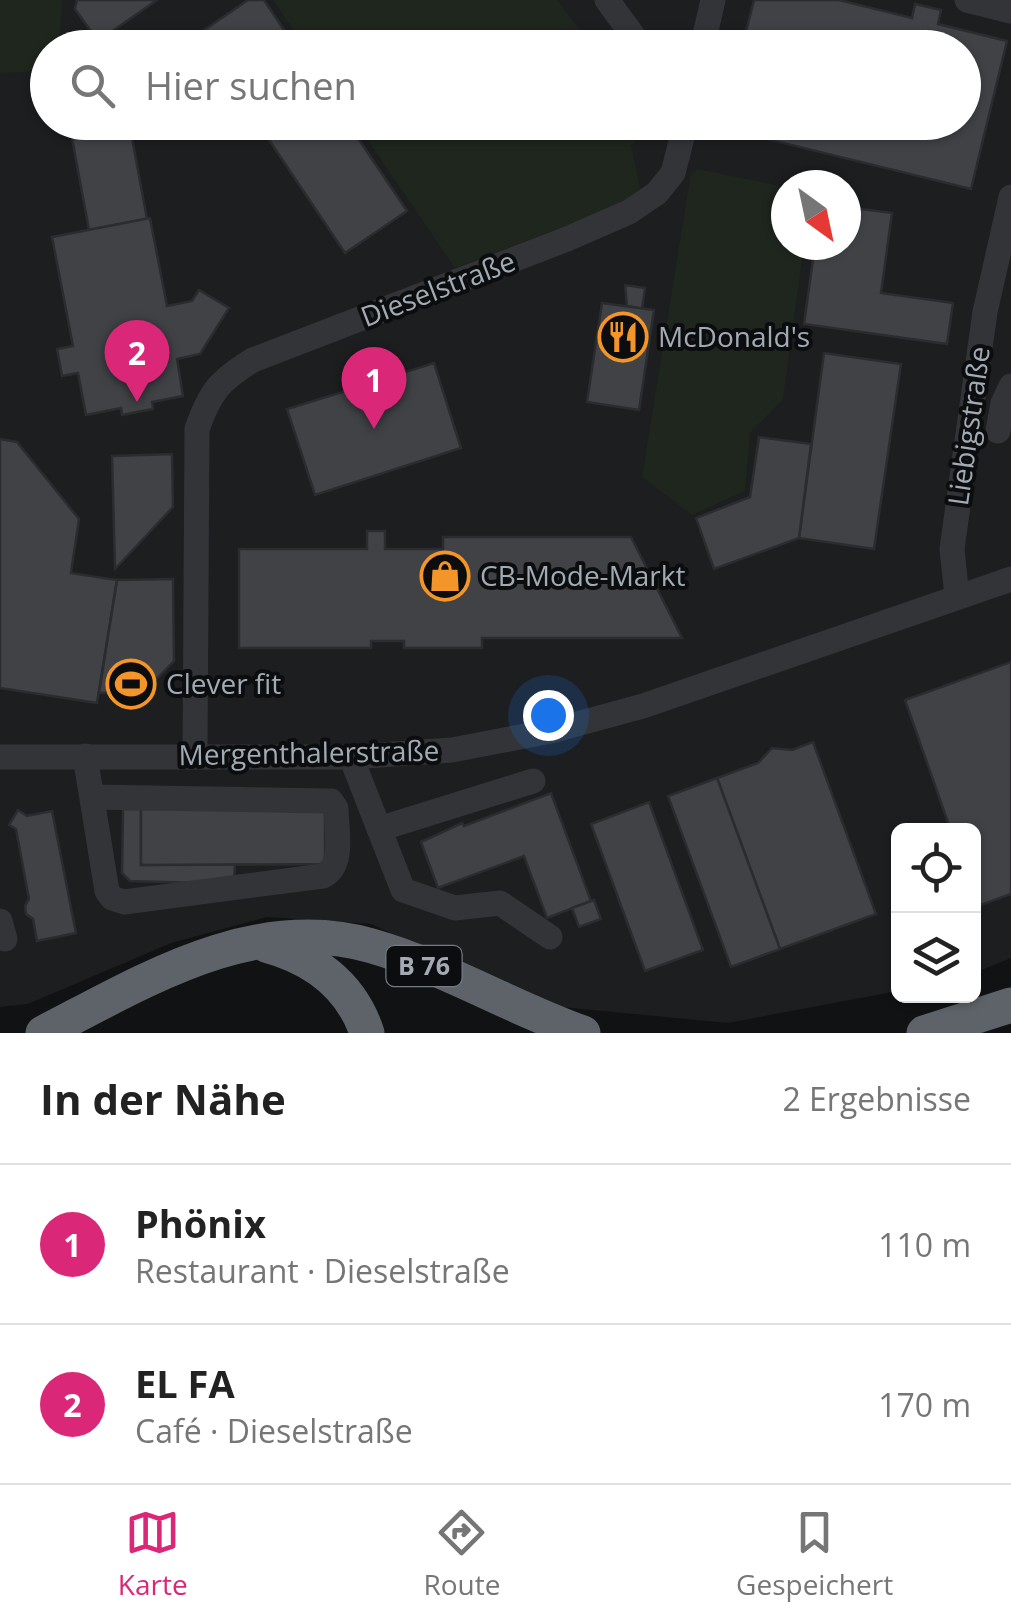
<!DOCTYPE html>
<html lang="de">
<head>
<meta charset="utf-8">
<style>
  :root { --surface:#fff; --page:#f6f6f6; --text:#222; --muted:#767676; --line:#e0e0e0; --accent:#db2777 }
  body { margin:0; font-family:"Open Sans",sans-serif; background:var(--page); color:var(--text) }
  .controls { position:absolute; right:30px; bottom:30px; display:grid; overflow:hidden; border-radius:15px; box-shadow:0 2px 8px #0004 }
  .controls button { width:90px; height:90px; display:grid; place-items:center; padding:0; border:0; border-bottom:2px solid var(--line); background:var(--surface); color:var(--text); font:50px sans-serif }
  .compass { position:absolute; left:771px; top:170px; width:90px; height:90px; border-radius:50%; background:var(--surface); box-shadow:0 2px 8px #0004; rotate:147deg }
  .you { position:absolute; left:548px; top:715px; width:35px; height:35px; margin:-25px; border:8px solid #fff; border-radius:50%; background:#1a73e8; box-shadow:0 0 0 15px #1a73e833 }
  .badge { display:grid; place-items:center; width:65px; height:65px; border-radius:50%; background:var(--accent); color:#fff; font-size:32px; font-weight:700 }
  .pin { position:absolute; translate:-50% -82px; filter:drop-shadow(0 2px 5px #0008) }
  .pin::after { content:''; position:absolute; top:52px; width:35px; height:30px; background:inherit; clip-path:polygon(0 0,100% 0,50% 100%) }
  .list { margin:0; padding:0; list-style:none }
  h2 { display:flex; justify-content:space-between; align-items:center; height:130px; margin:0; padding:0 40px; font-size:42px }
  h2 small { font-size:32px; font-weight:400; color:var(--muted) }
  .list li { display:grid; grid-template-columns:65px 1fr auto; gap:30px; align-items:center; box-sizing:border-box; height:160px; padding:0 40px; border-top:2px solid var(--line) }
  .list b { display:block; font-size:38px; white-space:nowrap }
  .list p { margin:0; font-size:32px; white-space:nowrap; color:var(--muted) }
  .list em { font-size:32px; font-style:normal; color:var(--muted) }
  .icon { flex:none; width:55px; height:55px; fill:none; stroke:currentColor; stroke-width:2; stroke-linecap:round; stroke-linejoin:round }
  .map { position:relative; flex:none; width:1011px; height:1033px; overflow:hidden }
  .search { position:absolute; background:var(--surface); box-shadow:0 2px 8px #0004; left:30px; right:30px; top:30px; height:110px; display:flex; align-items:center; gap:25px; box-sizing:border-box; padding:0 35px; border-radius:55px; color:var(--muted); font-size:38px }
  .sheet { height:450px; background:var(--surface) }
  nav { display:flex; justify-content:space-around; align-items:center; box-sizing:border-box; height:140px; border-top:2px solid var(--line); background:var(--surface); font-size:28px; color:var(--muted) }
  nav a { display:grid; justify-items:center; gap:5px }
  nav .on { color:var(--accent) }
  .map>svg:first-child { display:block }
</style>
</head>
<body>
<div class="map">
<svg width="1011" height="1033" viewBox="0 0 1011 1033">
  <rect width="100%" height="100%" fill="#111213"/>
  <path fill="#1d1e20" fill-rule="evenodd" d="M0 0H1011V958L974 973V831H898V991L728 1023 551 1006 371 924 267 917 171 943 28 1004 0 1007ZM48 48H964V122H48ZM786 185H846V245H786Z"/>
  <g fill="#1e261e">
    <polygon points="0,0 62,0 59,47 48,48 47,71 0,73"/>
    <polygon points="273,0 557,0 593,47 305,47"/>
    <polygon points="356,123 641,123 647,131 631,145 640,188 623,204 455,268"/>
    <polygon points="697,169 786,187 786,245 804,245 783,399 750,433 745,491 692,515 642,477 691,173"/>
  </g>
  <g fill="#404246" stroke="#2b2c2f" stroke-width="2.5">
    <polygon points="77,0 157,0 98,41 75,9"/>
    <polygon points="248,0 264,0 296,48 206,48 197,35"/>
    <polygon points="754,0 839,0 912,18 915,4 941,10 938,24 1007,41 971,189 722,128 723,122 964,122 964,48 742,48"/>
    <polygon points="69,122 129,122 147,219 89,230"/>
    <polygon points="257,122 347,122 407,211 345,253"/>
    <polygon points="846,207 892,213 881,293 953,303 947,344 804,324 815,245 846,245"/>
    <polygon points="150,218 167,306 192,301 199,290 229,308 200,354 177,359 183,396 152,402 153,409 122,415 121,408 86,415 78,373 62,376 57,349 73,346 52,237"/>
    <polygon points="625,285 645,288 642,309 627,306"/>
    <polygon points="602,303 654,310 639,410 587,402"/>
    <polygon points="824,353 901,364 874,549 799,538"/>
    <polygon points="434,363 461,448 315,495 287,409 346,391 343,383 359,378 361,386"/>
    <polygon points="759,437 811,444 799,538 714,569 696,518 750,497"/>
    <polygon points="0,439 17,442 79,519 71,573 117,580 97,703 0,688"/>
    <polygon points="172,454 173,507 115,569 112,456"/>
    <polygon points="367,531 385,531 385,549 443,549 443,537 631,537 682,638 482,638 482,648 404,648 404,641 371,641 371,648 239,648 239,549 367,549"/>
    <polygon points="173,579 174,661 144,692 99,693 117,580"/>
    <polygon points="1011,662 1011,894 978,906 974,893 974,831 951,831 905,700"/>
    <polygon points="813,742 876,914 780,949 717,778 758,763 772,748 792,750"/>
    <polygon points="717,778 780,949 731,967 668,796"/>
    <polygon points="551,793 591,901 547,918 524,856 438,888 421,842 462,823 464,826"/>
    <polygon points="649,802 703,950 645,971 591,824"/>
    <polygon points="123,809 141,809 141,865 235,864 234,884 130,881 122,873"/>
    <polygon points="141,809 325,809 325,864 141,865"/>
    <polygon points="18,810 27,816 52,811 76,933 37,941 33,919 26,914 25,906 29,899 16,829 9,825"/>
    <polygon points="594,900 601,919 579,927 572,908"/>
  </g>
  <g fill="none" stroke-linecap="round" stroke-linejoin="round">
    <g stroke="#323438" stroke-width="25">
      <polyline points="607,0 642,48"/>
      <polyline points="967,0 1011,11"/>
      <polyline points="702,48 713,0"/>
      <polyline points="998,431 1003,403 1011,386"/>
      <polyline points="957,597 952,549 985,312 1011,197"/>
      <path d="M85 756 107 891 112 898 124 902 323 876C345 865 336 830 336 808L331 801 92 797"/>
      <path d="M195 756 197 429C210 392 219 381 253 360L567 239 629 212 657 193 673 173 686 122"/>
      <polyline points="0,757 351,757 452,750 551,731 643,706 1011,579"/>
      <polyline points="351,757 403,890 455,908 500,903 550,937"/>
      <polyline points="379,829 533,781"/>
      <polyline points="0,921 5,939"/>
    </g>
    <g stroke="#5e6369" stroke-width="35">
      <path d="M266 945C314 958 351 985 367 1033"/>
      <path d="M43 1033C144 981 254 912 372 946 445 967 512 1008 583 1033"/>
      <polyline points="924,1033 1011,1005"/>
    </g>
  </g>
  <defs>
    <g id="restaurant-ring" transform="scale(2.5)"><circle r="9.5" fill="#0c0d0e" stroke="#f49529" stroke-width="1.5"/><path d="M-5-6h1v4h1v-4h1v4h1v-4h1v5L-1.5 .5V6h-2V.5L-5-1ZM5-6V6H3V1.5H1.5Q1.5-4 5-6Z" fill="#f49529"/></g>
    <g id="shop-ring" transform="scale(2.5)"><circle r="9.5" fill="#0c0d0e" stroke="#f49529" stroke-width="1.5"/><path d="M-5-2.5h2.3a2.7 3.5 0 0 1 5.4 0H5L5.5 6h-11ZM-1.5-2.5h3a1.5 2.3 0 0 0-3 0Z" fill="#f49529"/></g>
    <g id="stadium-ring" transform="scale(2.5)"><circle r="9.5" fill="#0c0d0e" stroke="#f49529" stroke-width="1.5"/><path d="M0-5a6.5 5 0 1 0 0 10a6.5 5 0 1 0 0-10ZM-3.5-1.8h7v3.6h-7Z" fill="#f49529"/></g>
  </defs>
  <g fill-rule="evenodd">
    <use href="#restaurant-ring" x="623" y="337"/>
    <use href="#shop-ring" x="445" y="576"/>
    <use href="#stadium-ring" x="131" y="684"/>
  </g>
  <g text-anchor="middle" stroke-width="8" stroke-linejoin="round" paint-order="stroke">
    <rect fill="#0c0d0e" stroke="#757b82" stroke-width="2.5" x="386.5" y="946" width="75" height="40" rx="8"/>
    <g font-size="25" font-weight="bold" fill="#a2aab4">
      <text x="424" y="975">B 76</text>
    </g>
    <g font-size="28" fill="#a2aab4" stroke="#0c0d0e">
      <text transform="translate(438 289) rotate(-21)" y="10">Dieselstraße</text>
      <text transform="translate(969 426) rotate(-82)" y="10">Liebigstraße</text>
      <text transform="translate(309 753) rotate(-1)" y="10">Mergenthalerstraße</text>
    </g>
    <g font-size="28" fill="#a2aab4" stroke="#0c0d0e" text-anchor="start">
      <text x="658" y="347">McDonald's</text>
      <text x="480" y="586">CB-Mode-Markt</text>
      <text x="166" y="694">Clever fit</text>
    </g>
  </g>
</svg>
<div class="controls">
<button><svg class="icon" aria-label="locate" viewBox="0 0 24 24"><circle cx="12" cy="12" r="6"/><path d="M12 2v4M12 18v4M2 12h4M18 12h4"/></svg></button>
<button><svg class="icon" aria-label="layers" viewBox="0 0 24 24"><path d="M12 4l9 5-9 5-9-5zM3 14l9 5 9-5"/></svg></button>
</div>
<svg class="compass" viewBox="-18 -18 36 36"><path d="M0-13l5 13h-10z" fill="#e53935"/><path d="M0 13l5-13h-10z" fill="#767676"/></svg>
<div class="you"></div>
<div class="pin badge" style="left:374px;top:429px">1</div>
<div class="pin badge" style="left:137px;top:402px">2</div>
<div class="search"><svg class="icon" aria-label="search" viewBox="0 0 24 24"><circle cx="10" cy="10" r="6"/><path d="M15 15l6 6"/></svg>Hier suchen</div>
</div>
<section class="sheet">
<h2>In der Nähe<small>2 Ergebnisse</small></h2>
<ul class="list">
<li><span class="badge">1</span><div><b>Phönix</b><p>Restaurant · Dieselstraße</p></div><em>110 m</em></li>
<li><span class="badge">2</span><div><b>EL FA</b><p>Café · Dieselstraße</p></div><em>170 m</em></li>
</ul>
</section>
<nav>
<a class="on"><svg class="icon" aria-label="map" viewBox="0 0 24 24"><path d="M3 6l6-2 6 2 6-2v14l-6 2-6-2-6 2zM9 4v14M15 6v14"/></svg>Karte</a>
<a><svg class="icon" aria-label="directions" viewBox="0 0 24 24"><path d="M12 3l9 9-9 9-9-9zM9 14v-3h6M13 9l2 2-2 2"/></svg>Route</a>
<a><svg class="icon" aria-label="saved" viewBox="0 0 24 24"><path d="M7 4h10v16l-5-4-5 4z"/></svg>Gespeichert</a>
</nav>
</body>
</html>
